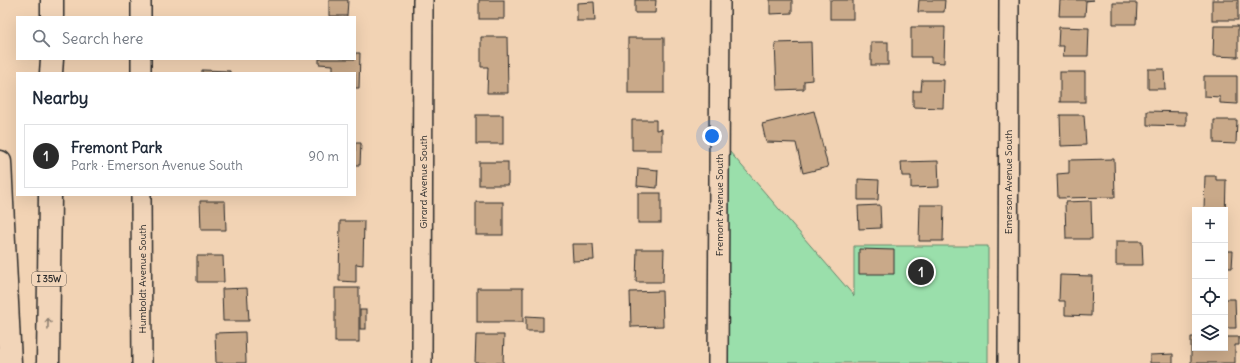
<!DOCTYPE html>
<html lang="en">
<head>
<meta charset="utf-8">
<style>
  :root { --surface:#fff; --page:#f2f2f3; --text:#1f2937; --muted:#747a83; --line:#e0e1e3; --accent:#2b2b2b }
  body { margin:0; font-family:Delius,sans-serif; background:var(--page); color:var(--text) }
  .controls { position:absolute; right:12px; bottom:12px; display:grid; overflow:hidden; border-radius:0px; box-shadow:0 4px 16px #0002 }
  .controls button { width:36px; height:36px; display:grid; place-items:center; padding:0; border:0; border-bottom:1px solid var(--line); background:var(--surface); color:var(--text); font:20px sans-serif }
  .you { position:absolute; left:712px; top:136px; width:14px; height:14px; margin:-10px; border:3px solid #fff; border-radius:50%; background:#1a73e8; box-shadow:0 0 0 6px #1a73e833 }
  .badge { display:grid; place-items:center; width:26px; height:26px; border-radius:50%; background:var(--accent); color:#fff; font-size:13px; font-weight:700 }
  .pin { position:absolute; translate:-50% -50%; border:2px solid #fff; box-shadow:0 1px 4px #0006 }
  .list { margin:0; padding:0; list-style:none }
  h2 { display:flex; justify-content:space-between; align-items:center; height:52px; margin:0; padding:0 16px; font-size:17px }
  h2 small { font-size:13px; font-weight:400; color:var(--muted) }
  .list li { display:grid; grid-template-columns:26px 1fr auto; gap:12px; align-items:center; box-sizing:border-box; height:64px; margin:0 8px 8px; padding:0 8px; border:1px solid var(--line); border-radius:0px }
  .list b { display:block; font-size:15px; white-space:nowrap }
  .list p { margin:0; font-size:13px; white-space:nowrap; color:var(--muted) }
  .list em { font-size:13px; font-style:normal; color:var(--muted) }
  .icon { flex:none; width:22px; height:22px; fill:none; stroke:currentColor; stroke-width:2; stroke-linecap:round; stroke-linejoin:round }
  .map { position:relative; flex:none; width:1240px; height:363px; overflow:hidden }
  .search { position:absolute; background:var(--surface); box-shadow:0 4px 16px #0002; left:16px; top:16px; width:340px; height:44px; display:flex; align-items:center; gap:10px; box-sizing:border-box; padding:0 14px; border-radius:0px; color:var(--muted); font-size:15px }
  .panel { position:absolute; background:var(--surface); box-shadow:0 4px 16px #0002; left:16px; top:72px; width:340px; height:124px; border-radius:0px }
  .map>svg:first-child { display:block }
</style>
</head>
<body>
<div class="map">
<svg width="1240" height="363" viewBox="0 0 1240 363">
  <rect width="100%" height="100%" fill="#f2d3b4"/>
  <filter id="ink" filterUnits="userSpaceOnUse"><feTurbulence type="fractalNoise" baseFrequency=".025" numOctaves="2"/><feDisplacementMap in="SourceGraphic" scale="8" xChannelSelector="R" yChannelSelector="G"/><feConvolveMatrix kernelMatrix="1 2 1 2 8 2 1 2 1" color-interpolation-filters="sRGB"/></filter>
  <g filter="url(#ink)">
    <polygon fill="#9adfab" stroke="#62856b" points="729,151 854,296 854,246 988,246 988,363 727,363"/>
    <g fill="#c9a989" stroke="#2b2b2b">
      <polygon points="329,0 348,0 347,16 329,16"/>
      <rect x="479" y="0" width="25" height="19"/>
      <polygon points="635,0 656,0 655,13 635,13"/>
      <polygon points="770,0 792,0 792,13 770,14"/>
      <rect x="830" y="0" width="23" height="19"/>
      <polygon points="919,0 945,0 944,12 918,12"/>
      <polygon points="1060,0 1094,0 1086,1 1085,16 1059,16"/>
      <rect x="1212" y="0" width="26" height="20"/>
      <polygon points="594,2 595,21 577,21 577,3"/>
      <polygon points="1113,3 1137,3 1136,24 1113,24"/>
      <polygon points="1214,26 1238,26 1238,57 1213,56"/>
      <polygon points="911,27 945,27 944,63 931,62 931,57 911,57"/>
      <polygon points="1059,27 1089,28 1088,56 1063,56 1064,46 1058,46"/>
      <polygon points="481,37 507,37 508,93 487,93 488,67 481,67"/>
      <rect x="628" y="38" width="36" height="55"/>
      <polygon points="811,42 812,80 804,81 804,89 777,90 775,43"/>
      <rect x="871" y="42" width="17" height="23"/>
      <polygon points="355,53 360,53 359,88 355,88 355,73 333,73 333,65 319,64 319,59 355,59"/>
      <polygon points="1148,69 1164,69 1165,89 1148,89"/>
      <polygon points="202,70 230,71 230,73 202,73"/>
      <rect x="1060" y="72" width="25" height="30"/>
      <polygon points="1204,76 1237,76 1237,104 1220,103 1220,97 1204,96"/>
      <polygon points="922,80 944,80 943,108 913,107 913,91 921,91"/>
      <polygon points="814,111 828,167 803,173 796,143 766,142 762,124"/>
      <polygon points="1147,111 1186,112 1186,126 1147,125"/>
      <rect x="476" y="115" width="27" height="29"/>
      <polygon points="1060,115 1084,115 1086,145 1061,146"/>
      <polygon points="632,120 656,120 656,130 662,129 662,150 632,150"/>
      <polygon points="1214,120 1237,120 1236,144 1214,143"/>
      <polygon points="355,143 361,143 360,165 355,165"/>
      <polygon points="1114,159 1115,197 1058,198 1057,174 1069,173 1069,160"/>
      <polygon points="938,161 939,187 911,188 911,176 902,176 901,162"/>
      <rect x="479" y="162" width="29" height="23"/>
      <polygon points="638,168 658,170 657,188 637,186"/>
      <polygon points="1205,176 1216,176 1216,180 1226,180 1225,221 1225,210 1204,210"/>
      <polygon points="858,179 879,180 878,200 858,200"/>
      <rect x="638" y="193" width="23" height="30"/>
      <polygon points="200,201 225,201 226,230 201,230"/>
      <polygon points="1091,201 1092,239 1066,239 1065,202"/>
      <rect x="476" y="202" width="27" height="33"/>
      <polygon points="880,205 881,228 859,229 858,206"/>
      <polygon points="920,205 944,205 943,241 919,241"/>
      <polygon points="340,221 364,221 363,265 356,264 356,282 339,281"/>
      <polygon points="1116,241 1142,241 1143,265 1116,265"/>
      <polygon points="572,244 593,244 594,260 573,261"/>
      <polygon points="637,249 664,249 663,282 636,282"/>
      <polygon points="859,249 894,250 894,274 859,274"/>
      <polygon points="1225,251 1233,251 1232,268 1225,268"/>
      <polygon points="197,256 223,256 224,282 197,282"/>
      <polygon points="1060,275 1092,276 1091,316 1065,315 1065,301 1059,301"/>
      <polygon points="247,288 249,321 223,321 222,289"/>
      <rect x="335" y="288" width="24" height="54"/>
      <rect x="477" y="288" width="46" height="34"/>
      <polygon points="662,291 663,326 631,327 630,292"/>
      <polygon points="1225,299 1235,299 1236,328 1225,328"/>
      <rect x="360" y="310" width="6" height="19"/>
      <polygon points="526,316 543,317 543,331 526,331"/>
      <polygon points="245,332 246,363 216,363 215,333"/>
      <polygon points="476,335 504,335 503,363 475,363"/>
      <polygon points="1191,337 1195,337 1195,348 1225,348 1225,337 1239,337 1239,345 1235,345 1235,363 1191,363"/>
      <polygon points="1173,354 1173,363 1150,363 1150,355"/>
    </g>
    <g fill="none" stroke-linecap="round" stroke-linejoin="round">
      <g stroke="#2b2b2b" stroke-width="22">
        <g id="minor">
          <polyline points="141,0 141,17"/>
          <polyline points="141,59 141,73"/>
          <polyline points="141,195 142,363"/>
          <polyline points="422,363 423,0"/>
          <polyline points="718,363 720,0"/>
          <polyline points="1008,363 1009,0"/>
        </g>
      </g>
      <g stroke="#2b2b2b" stroke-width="25">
        <g id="highway">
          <polyline points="52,17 52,0"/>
          <polyline points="51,73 52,59"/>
          <polyline points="0,162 10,363"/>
          <polyline points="48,363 50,195"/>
        </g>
      </g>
      <use href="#minor" stroke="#f2d5b9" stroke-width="19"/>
      <use href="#highway" stroke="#f2d5b9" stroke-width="22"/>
    </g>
    <defs><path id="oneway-shaft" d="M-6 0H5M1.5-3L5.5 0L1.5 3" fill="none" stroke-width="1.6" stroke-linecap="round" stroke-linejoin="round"/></defs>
    <use stroke="#8e8072" href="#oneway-shaft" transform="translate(48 324) rotate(-89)"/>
  </g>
  <g text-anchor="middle" stroke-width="4" stroke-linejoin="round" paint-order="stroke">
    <rect fill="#f2d5b9" stroke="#675e56" stroke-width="1" x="32" y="272" width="34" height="14" rx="3"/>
    <g font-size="9" font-weight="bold" fill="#2b2b2b">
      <text x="49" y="282">I 35W</text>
    </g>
    <g font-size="10" fill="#2b2b2b" stroke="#f2d5b9">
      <text transform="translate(423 182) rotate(-90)" y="4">Girard Avenue South</text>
      <text transform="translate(1008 182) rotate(-90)" y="4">Emerson Avenue South</text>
      <text transform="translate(719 205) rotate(-90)" y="4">Fremont Avenue South</text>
      <text transform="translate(142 279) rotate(-90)" y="4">Humboldt Avenue South</text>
    </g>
  </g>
</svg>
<div class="controls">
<button>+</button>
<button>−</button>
<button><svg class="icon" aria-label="locate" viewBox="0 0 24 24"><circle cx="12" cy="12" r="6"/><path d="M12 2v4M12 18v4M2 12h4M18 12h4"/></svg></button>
<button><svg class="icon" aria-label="layers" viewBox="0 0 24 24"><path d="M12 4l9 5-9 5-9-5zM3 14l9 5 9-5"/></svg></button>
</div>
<div class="you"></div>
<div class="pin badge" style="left:921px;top:272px">1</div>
<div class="search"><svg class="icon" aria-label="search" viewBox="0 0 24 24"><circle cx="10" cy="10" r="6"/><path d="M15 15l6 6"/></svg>Search here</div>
<section class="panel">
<h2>Nearby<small></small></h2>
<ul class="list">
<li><span class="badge">1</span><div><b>Fremont Park</b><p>Park · Emerson Avenue South</p></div><em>90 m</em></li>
</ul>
</section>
</div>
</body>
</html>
